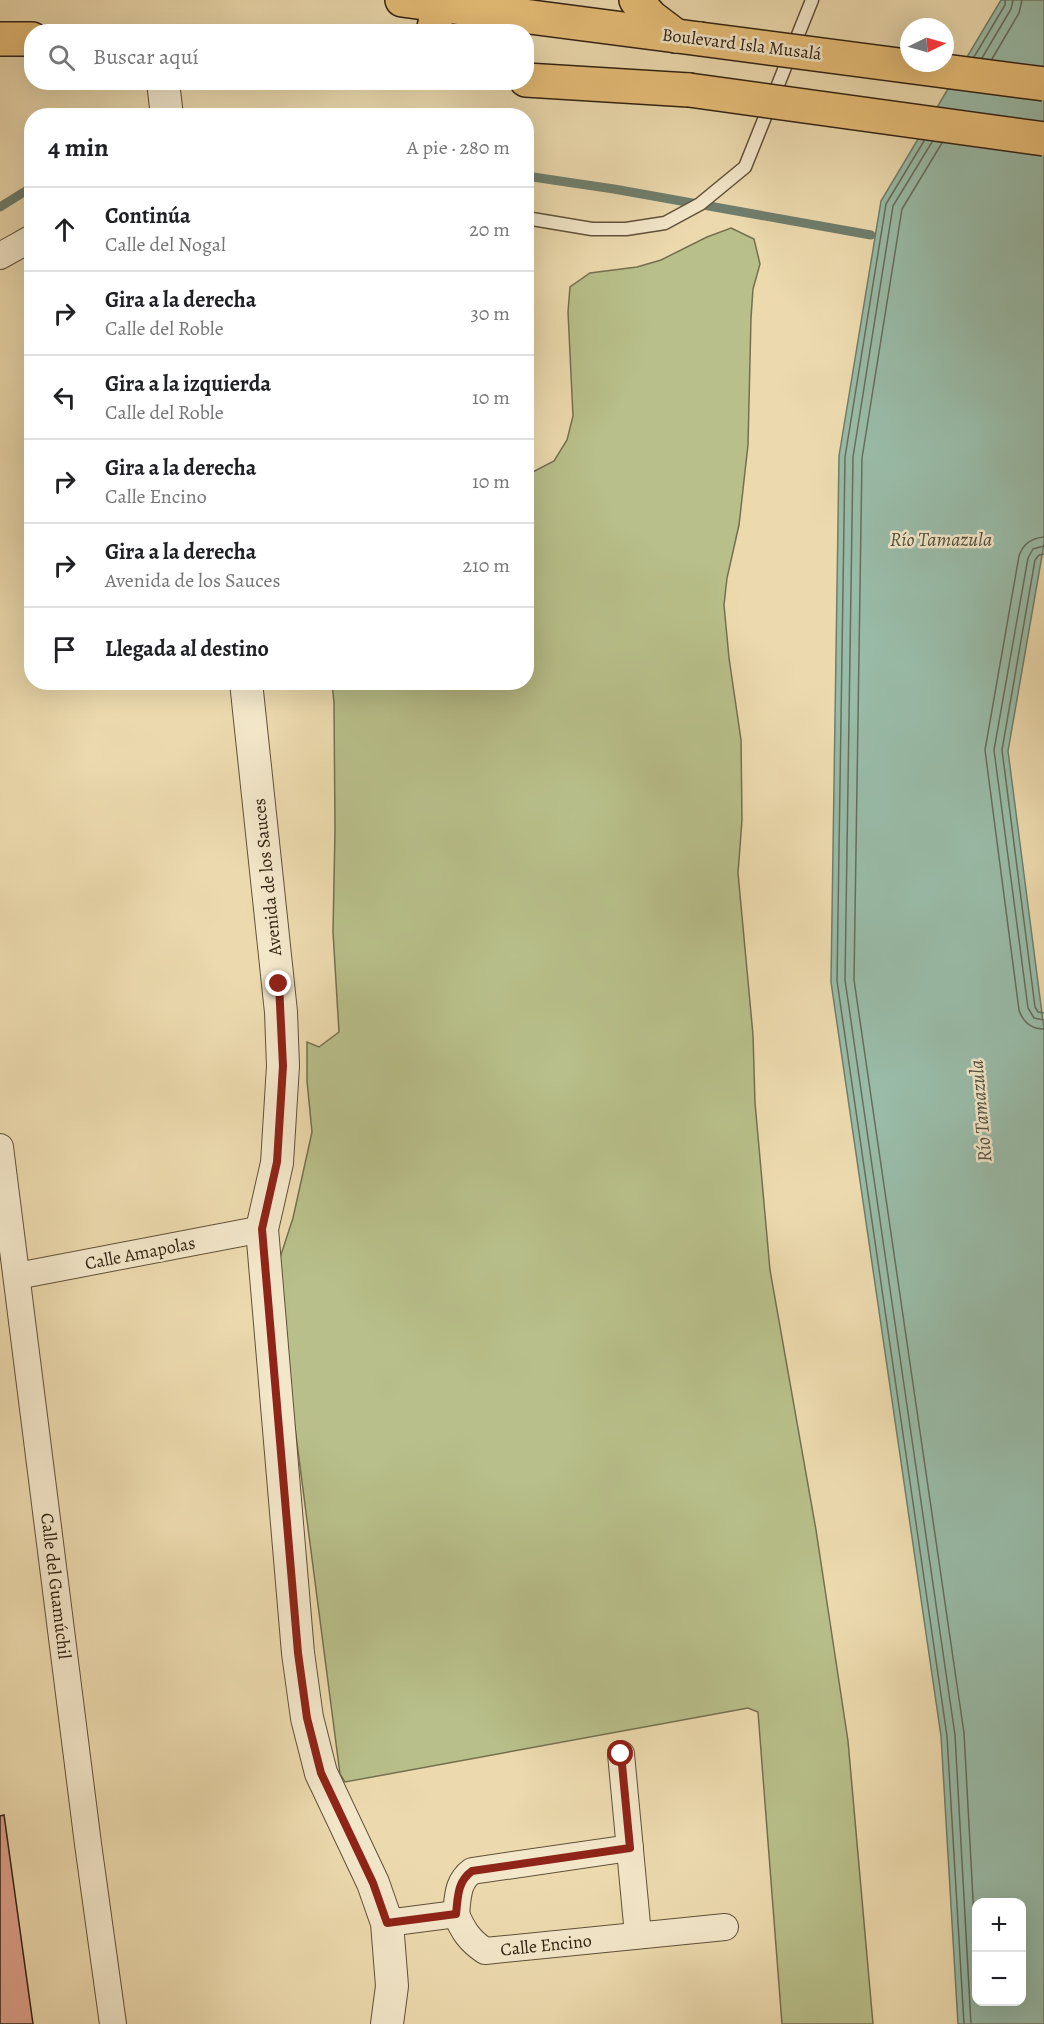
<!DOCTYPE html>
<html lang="es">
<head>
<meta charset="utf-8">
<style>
  :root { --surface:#fff; --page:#f6f6f6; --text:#202124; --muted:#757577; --line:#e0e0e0 }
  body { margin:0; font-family:Alegreya,serif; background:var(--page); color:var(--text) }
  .controls { position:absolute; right:18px; bottom:18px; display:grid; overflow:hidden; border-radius:12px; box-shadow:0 6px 24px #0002 }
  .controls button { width:54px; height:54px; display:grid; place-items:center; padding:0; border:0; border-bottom:2px solid var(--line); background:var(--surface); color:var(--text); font:30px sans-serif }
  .compass { position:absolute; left:900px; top:18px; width:54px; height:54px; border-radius:50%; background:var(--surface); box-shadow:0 6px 24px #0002; rotate:85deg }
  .stop { position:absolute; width:18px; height:18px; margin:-14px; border:4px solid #8f2418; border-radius:50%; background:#fff }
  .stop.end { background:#8f2418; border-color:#fff; box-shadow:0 2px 6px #0008 }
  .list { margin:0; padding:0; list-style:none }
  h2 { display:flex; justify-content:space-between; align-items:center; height:78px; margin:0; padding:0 24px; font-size:26px }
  h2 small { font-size:20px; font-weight:400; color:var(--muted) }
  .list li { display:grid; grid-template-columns:39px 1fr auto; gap:18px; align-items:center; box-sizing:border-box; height:84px; padding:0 24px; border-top:2px solid var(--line) }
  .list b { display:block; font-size:22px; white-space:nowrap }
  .list p { margin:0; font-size:20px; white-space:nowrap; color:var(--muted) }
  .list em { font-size:20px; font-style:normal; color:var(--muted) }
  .icon { flex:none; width:33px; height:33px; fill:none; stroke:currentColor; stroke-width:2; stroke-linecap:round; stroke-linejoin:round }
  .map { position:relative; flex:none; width:1044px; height:2024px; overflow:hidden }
  .search { position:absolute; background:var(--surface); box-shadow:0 6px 24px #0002; left:24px; top:24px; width:510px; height:66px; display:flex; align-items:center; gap:15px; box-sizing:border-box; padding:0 21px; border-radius:24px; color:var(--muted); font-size:22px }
  .panel { position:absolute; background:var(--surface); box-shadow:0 6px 24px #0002; left:24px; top:108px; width:510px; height:582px; border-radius:24px }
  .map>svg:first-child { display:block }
</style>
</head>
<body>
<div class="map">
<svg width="1044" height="2024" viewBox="0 0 1044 2024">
  <rect width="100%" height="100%" fill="#ecdaae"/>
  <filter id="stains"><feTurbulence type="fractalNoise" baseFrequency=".00333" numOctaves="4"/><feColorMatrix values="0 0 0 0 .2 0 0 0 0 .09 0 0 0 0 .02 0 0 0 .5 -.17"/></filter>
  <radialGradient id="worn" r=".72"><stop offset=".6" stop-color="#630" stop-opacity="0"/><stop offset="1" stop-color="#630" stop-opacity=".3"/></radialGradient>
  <polygon fill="#b8bf8a" stroke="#74704e" stroke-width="1.5" points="731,228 754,239 760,264 753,289 751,318 748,445 739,525 727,578 724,605 729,658 741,740 742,820 738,873 753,1035 755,1103 770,1270 816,1530 848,1741 873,2024 782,2024 758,1712 748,1708 345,1782 340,1774 281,1320 277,1267 293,1218 312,1132 307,1081 307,1042 319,1047 339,1032 333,932 335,830 334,703 332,683 526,682 527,475 554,461 567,440 573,416 568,312 570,287 590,273 637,267 661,260 707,237"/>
  <path fill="#99bba8" stroke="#6f7e6c" stroke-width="1.5" fill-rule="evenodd" d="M1001 0H1044V544L1008 751 1044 1029V2024H958L941 1736 831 982 839 456 881 201ZM976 1902H1022V2002H976Z"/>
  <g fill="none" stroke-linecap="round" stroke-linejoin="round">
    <g stroke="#656e5c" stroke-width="1.5">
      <polyline points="974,57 1005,5 1005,0"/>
      <polyline points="982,58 1011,9 1013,0"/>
      <polyline points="992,59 1019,13 1022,0"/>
      <polyline points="924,141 886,204 845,457 837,981 947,1736 964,2024"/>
      <polyline points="932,142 893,206 853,457 845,980 955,1735 971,2024"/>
      <polyline points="942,143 902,209 862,458 854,980 964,1733 976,1954"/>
      <path d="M1044 537C1031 538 1023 544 1019 556L985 750 1019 1010C1023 1022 1031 1029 1044 1029"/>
      <polyline points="1044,546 1033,549 1028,558 994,750 1028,1008 1034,1018 1044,1020"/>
      <polyline points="1044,554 1039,555 1035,560 1002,750 1035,1007 1038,1012 1044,1013"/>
    </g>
    <g stroke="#6f7e6c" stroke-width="9">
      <polyline points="526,176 614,189 871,235"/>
      <polyline points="0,207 32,187"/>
    </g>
  </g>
  <polygon fill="#dea18c" stroke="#312211" stroke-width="1.5" points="4,1815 33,2024 0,2024 0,1816"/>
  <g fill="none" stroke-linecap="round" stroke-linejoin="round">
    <g stroke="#605038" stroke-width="15">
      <polyline id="service" points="526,218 592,229 626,229 665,223 700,204 745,167 812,0"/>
    </g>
    <g stroke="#605038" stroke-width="28">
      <g id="minor">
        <polyline points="0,256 32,238"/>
        <polyline points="0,1147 88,1844 113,2024"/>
        <polyline points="17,1276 262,1229"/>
        <polyline points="621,1754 638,1935"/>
        <path d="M456 1914C458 1897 457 1882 472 1871L630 1848"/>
        <path d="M387 1923 456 1914C463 1931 470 1941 485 1951L725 1927"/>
      </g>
    </g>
    <g stroke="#605038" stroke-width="34">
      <g id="tertiary">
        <polyline points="163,82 167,116"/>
        <polyline points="246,682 281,1012 283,1066 277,1163 262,1229 298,1653 307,1718 321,1773 373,1883 387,1923 392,1986 387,2024"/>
      </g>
    </g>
    <g stroke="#312211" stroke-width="36">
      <g id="primary">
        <polyline points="402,0 439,5 441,0"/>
        <polyline points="636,0 651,17 676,36"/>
        <polyline points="433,32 439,5 700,39"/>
        <polyline points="0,39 32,39"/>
        <polyline points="526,80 689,90"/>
      </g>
    </g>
    <use href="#service" stroke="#f3e7ca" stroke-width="12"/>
    <use href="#minor" stroke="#f3e7ca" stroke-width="26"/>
    <use href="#tertiary" stroke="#f3e7ca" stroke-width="32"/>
    <use href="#primary" stroke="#e6bd77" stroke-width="33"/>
    <g stroke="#312211" stroke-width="36" stroke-linecap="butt">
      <g id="primary-bridge">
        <polyline points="700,39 1044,84"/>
        <polyline points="689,90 1044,139"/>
      </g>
    </g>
    <use href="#primary-bridge" stroke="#e6bd77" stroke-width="33"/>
  </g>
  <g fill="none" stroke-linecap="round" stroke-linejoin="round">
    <path stroke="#8f2418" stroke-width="8" d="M279 984 283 1066 277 1162 262 1229 298 1653 307 1718 321 1773 373 1883 387 1923 456 1914C458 1897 457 1882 472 1871L630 1848 621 1754"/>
  </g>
  <g text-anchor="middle" stroke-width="5" stroke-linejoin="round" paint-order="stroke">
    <g font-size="18" fill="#312211" stroke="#f3e7ca">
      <text transform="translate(742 44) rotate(7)" y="6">Boulevard Isla Musalá</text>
      <text transform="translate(267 877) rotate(-96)" y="6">Avenida de los Sauces</text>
      <text transform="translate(140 1253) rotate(-11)" y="6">Calle Amapolas</text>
      <text transform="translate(56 1586) rotate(83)" y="6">Calle del Guamúchil</text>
      <text transform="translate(546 1945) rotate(-6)" y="6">Calle Encino</text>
    </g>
    <g font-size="20" font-style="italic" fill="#50503e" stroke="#f3e7ca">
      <text x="941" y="546">Río Tamazula</text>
      <text transform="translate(980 1111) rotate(-95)" y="7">Río Tamazula</text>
    </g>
  </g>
  <rect width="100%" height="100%" filter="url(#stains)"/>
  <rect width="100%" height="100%" fill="url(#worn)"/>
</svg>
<div class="controls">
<button>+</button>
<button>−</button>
</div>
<svg class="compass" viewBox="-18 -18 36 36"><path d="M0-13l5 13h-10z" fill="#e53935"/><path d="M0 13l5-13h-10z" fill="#757577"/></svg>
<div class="stop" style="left:621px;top:1754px"></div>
<div class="stop end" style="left:279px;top:984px"></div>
<div class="search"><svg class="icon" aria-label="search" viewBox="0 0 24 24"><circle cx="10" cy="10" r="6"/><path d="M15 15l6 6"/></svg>Buscar aquí</div>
<section class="panel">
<h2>4 min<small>A pie · 280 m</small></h2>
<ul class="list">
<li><svg class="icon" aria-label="ahead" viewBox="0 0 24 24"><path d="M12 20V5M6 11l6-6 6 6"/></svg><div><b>Continúa</b><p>Calle del Nogal</p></div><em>20 m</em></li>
<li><svg class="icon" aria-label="right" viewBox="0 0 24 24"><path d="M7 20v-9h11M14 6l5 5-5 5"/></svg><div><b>Gira a la derecha</b><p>Calle del Roble</p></div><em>30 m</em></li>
<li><svg class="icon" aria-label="left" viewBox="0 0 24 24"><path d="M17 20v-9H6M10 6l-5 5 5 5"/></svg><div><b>Gira a la izquierda</b><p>Calle del Roble</p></div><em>10 m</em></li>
<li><svg class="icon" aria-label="right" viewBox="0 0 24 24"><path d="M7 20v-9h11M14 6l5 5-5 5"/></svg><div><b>Gira a la derecha</b><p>Calle Encino</p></div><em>10 m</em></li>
<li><svg class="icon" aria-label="right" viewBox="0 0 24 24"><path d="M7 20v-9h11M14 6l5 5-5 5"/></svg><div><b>Gira a la derecha</b><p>Avenida de los Sauces</p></div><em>210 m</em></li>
<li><svg class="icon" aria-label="arrive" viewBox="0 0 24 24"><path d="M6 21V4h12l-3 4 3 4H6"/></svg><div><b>Llegada al destino</b></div></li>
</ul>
</section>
</div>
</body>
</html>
